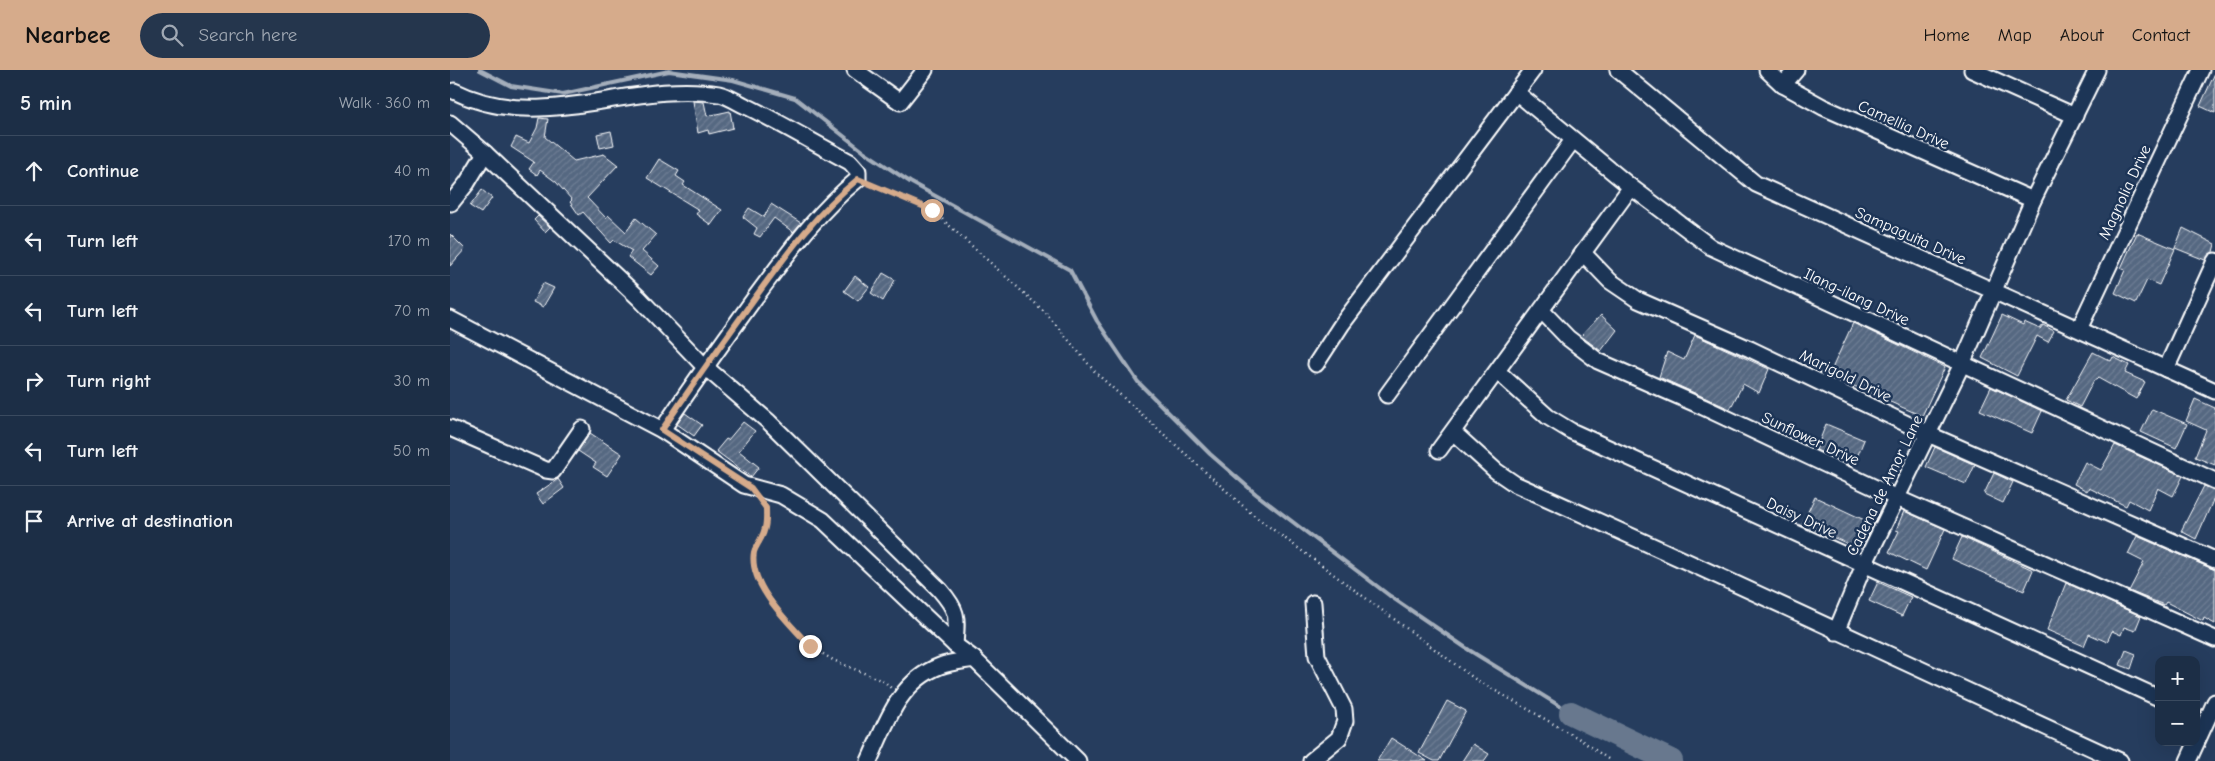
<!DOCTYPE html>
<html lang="en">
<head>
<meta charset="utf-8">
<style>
  :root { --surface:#1c2e46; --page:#25364d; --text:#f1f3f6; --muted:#a0a8b3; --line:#3a4a5f; --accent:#d6ab8b }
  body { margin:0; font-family:"Comic Neue",sans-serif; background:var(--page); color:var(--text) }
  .controls { position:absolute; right:15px; bottom:15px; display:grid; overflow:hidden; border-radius:10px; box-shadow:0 5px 20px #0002 }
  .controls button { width:45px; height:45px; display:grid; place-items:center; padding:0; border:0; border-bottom:1px solid var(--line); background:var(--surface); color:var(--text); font:25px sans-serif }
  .stop { position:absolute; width:15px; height:15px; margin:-11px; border:4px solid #d6ab8b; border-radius:50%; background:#fff }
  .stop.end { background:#d6ab8b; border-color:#fff; box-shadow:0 1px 5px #0008 }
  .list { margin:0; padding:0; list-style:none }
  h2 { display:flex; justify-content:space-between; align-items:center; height:65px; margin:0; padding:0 20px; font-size:21px }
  h2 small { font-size:16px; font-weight:400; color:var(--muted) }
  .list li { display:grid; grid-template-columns:32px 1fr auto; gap:15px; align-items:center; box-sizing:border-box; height:70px; padding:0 20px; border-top:1px solid var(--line) }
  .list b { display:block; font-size:19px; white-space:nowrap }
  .list em { font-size:16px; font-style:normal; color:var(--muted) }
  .icon { flex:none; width:28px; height:28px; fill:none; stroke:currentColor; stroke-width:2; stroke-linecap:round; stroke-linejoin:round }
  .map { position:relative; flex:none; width:1765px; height:691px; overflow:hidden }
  header { display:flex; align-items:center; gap:30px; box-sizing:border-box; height:70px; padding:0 25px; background:var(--accent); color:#111 }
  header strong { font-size:24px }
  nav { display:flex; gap:28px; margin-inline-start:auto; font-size:18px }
  .search { width:350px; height:45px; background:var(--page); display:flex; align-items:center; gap:12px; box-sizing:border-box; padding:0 18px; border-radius:28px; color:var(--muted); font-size:19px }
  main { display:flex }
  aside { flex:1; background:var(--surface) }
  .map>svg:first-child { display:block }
</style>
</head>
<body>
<header>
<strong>Nearbee</strong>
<div class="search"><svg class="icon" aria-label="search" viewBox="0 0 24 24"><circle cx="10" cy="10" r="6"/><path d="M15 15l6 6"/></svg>Search here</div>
<nav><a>Home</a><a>Map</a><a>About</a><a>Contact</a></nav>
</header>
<main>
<aside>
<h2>5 min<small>Walk · 360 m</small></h2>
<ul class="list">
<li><svg class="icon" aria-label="ahead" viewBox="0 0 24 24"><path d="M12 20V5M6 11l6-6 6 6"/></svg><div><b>Continue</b></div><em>40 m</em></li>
<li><svg class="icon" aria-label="left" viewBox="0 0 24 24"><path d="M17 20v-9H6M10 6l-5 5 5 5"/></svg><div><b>Turn left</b></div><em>170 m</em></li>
<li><svg class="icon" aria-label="left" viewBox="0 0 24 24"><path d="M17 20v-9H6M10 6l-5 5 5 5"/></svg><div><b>Turn left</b></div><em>70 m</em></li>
<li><svg class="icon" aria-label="right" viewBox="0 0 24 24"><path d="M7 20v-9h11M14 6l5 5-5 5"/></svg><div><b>Turn right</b></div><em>30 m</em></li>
<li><svg class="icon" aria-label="left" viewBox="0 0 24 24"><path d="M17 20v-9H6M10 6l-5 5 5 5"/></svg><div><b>Turn left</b></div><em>50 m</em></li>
<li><svg class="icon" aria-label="arrive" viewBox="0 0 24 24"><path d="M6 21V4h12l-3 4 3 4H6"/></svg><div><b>Arrive at destination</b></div></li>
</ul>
</aside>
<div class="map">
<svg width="1765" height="691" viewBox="0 0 1765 691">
  <defs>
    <pattern id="building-hatch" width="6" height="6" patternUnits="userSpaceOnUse" patternTransform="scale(1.25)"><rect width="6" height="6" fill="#556781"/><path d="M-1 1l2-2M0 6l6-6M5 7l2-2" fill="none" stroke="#6e7e94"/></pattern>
  </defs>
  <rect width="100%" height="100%" fill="#263d5e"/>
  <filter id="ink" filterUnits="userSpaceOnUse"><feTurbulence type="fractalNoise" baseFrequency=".02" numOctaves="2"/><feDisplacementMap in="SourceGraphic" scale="10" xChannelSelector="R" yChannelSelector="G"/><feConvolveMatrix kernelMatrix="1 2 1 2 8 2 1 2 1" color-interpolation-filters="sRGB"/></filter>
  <g filter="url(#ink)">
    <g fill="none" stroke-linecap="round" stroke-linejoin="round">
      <polyline stroke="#a4aebb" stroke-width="4" points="30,0 61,16 113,24 219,1 283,10 345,28 413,81 460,112 620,200 647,251 688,312 760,384 806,424 940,526 1019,580 1121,643"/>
      <polyline stroke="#67788e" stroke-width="24" points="1121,643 1221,691"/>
    </g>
    <g fill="url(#building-hatch)" stroke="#fff">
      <polygon points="1765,3 1765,43 1750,36"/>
      <polygon points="243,31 254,32 257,46 280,41 283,58 259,64 258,60 248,63"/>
      <polygon points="89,48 98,49 95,67 124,91 154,84 168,95 137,128 156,148 158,145 176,162 186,148 206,165 192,181 209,196 201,205 178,187 182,181 164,170 161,173 133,142 129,145 120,132 122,130 106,112 90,100 87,105 79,99 84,92 61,77 66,67 79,73 87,58"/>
      <polygon points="161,61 164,75 150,78 147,64"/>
      <polygon points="209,89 229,101 226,106 235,112 233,115 272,140 261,155 246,144 249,140 197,108"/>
      <polygon points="32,120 42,128 31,143 20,136"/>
      <polygon points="321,134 351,153 343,162 324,148 310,167 304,164 307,158 293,147 299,138 314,147"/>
      <polygon points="88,146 100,157 95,162 84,150"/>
      <polygon points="1733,158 1765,174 1763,182 1755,190 1725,178"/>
      <polygon points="1687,163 1725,179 1709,215 1697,210 1686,233 1665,223 1675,200 1671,198"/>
      <polygon points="0,164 15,179 0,196"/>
      <polygon points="433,203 445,210 433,231 421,223"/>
      <polygon points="405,206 419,217 408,231 394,221"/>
      <polygon points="93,213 104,218 93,237 83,232"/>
      <polygon points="1151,245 1167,260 1151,281 1131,266"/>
      <polygon points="1552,245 1573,255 1574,252 1590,259 1593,255 1604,261 1598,272 1587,266 1567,306 1532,288"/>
      <polygon points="1403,253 1495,297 1472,346 1379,305"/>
      <polygon points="1245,265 1319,299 1309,323 1293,314 1280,339 1209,307 1217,282 1234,290"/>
      <polygon points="1643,282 1661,291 1663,287 1679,295 1675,303 1695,312 1686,329 1648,308 1646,310 1644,310 1630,337 1616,330"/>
      <polygon points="1541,317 1592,341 1582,363 1530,340"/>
      <polygon points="1745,329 1765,338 1765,395 1745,387 1756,360 1736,351"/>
      <polygon points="1702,339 1737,354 1726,378 1691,362"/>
      <polygon points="235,343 252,355 244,366 227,354"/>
      <polygon points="293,352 305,361 289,381 309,397 301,407 266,381 276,369 278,370"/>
      <polygon points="1376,354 1414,370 1403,397 1366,380"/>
      <polygon points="140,363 172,384 157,406 143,397 146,393 128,381"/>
      <polygon points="1665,375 1733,406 1723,426 1708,418 1698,440 1679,430 1676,436 1639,418 1637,421 1624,414 1635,392 1651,400"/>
      <polygon points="1485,377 1525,395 1516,414 1476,397"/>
      <polygon points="1544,403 1563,412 1553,433 1534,424"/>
      <polygon points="108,409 114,418 93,434 86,424"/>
      <polygon points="1754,416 1765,420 1765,426 1746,469 1731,461"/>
      <polygon points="1365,427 1423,454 1410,479 1352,454"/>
      <polygon points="1454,441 1495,459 1476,500 1439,482 1449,461 1446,460"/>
      <polygon points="1687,466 1765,500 1765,554 1754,548 1753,551 1716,532 1714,535 1679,521 1694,492 1678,484"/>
      <polygon points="1512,467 1583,500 1574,521 1502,489"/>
      <polygon points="1428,512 1461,527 1452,546 1419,531"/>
      <polygon points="1616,513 1691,546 1685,561 1674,557 1671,565 1662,561 1657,572 1639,564 1634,576 1597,560"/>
      <polygon points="1676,580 1686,584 1681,599 1670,595"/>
      <polygon points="997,631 1016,641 989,691 984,691 969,683"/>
      <polygon points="941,668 977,691 927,691"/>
      <polygon points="1023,674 1039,684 1034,691 1012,691"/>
    </g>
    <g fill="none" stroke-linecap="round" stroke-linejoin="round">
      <g stroke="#fff" stroke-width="19">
        <g id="minor">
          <polyline points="405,0 450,32 475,0"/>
          <polyline points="1168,0 1306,114 1765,321"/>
          <polyline points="1317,0 1333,15 1373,37 1583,130"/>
          <polyline points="1522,0 1625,46"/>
          <polyline points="1333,15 1346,0"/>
          <path d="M4 21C91 65 181 9 269 24 279 26 290 34 300 38 334 55 366 74 400 92L408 101V109C365 144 337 185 304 229 273 272 242 315 212 360"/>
          <polyline points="1066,22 1181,117 1261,177 1765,411"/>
          <path d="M0 53 35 83 189 228 254 296 319 352 490 520C509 542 507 547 505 575"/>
          <polyline points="1,133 17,113 35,83"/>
          <polyline points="1133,183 1160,211 1188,230 1300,279 1478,364 1765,490"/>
          <polyline points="1092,241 1118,268 1148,291 1253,337 1447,428 1765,569"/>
          <polyline points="0,249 212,360 294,415 331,425 373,450 505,575 524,589 628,691"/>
          <polyline points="1629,259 1751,0"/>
          <polyline points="866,294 892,254 1083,0"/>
          <polyline points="1716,299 1765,191"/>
          <polyline points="1048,302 1098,347 1121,361 1709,628"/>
          <polyline points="937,325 1123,70"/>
          <polyline points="0,358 96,400 103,401 132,359"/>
          <path d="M1003 362 1046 401 1065 414C1268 504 1468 599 1670 691"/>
          <polyline points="989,380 1181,117"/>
          <polyline points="1386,562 1414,495 1512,294 1583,130 1647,0"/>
          <path d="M419 691C436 654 448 612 490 596 500 592 513 591 524 589"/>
          <polyline points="861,691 889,668 895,651 894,639 867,586 863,533"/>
          <polyline points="1738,691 1765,632"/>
        </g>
      </g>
      <g stroke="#fff" stroke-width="2.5" stroke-dasharray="1 4" stroke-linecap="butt">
        <polyline points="421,114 482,140 596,243 646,303 802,444 1025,609 1128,668 1161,691"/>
        <polyline points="313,434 316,438 315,461 305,481 303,498 311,516 330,543 360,576 383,590 435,612 441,618"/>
      </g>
      <use href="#minor" stroke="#1d3557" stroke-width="15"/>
    </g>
  </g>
  <g fill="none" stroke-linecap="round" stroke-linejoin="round" filter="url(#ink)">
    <path stroke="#d6ab8b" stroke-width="6" d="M360 576C339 553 298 515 304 482 306 475 312 469 314 461 317 454 316 446 316 438L301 418 212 360C242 315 273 272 304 229 336 185 366 143 408 109L482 140"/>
  </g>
  <g text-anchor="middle" stroke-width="5" stroke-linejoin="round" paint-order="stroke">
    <g font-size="16" fill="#fff" stroke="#1d3557">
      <text transform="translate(1454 54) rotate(24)" y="6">Camellia Drive</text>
      <text transform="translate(1674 122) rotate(-65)" y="6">Magnolia Drive</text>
      <text transform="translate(1461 165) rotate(24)" y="6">Sampaguita Drive</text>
      <text transform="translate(1407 226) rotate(25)" y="6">Ilang-ilang Drive</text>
      <text transform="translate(1396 305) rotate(26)" y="6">Marigold Drive</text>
      <text transform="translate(1361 368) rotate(25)" y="6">Sunflower Drive</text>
      <text transform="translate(1434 415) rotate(-64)" y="6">Cadena de Amor Lane</text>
      <text transform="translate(1352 447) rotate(25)" y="6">Daisy Drive</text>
    </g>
  </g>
</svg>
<div class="controls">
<button>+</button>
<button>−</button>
</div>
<div class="stop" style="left:482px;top:140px"></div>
<div class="stop end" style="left:360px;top:576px"></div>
</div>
</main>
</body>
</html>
